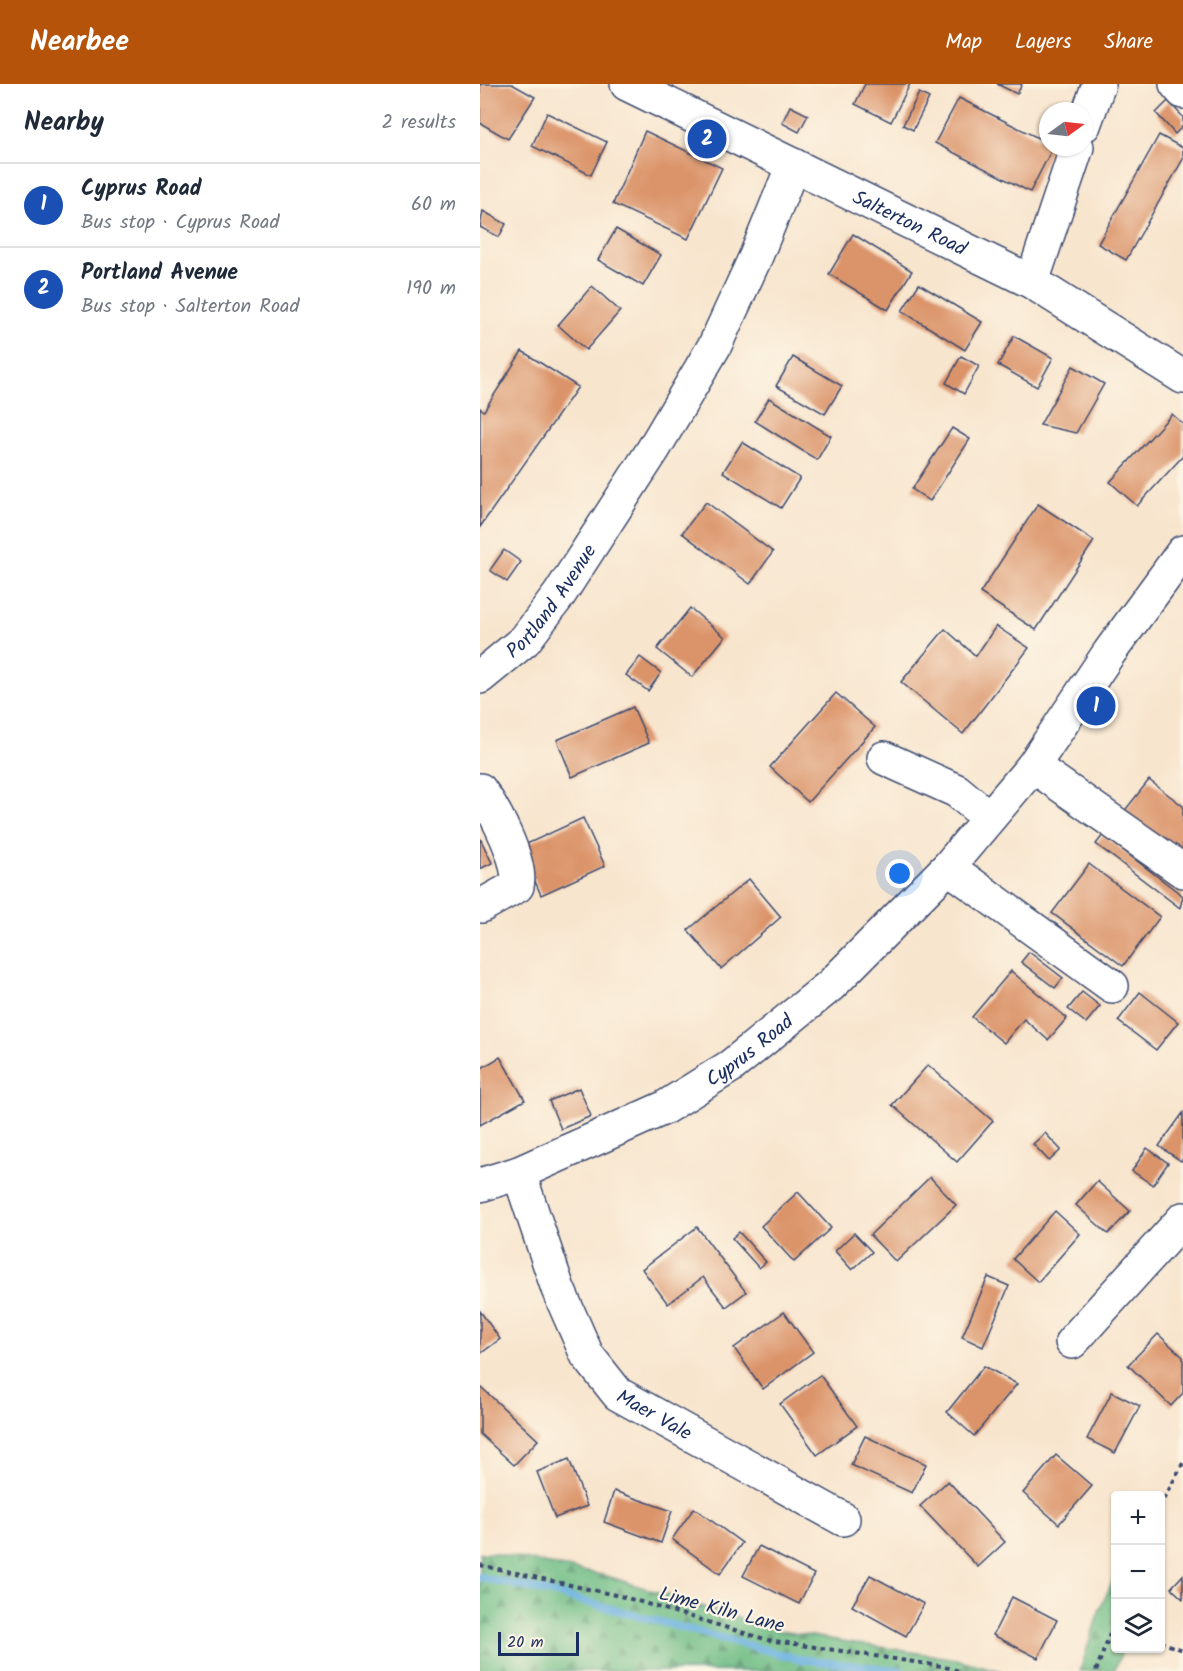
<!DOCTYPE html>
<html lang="en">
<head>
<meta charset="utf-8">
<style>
  :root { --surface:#fff; --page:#f2f2f3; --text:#1f2937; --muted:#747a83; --line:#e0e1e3; --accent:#b45309 }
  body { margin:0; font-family:Kalam,sans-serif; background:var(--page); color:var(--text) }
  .controls { position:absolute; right:18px; bottom:18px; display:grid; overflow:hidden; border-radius:6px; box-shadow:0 2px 4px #0004 }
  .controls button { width:54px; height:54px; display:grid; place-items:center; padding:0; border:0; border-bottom:2px solid var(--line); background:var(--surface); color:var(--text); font:30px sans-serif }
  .compass { position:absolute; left:559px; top:18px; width:54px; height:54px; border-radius:50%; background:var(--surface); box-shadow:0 2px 4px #0004; rotate:75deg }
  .scale { position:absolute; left:18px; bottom:15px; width:81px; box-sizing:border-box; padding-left:6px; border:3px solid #1b2f5e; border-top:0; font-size:16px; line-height:21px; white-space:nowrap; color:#1b2f5e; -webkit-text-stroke:4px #fcf5e5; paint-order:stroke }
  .you { position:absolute; left:420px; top:790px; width:21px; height:21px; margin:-15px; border:4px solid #fff; border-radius:50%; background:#1a73e8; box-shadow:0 0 0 9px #1a73e833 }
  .badge { display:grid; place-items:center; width:39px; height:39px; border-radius:50%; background:var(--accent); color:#fff; font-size:20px; font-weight:700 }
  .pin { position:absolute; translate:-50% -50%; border:3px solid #fff; box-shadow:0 2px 6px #0006 }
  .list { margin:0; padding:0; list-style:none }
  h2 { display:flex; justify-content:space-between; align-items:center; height:78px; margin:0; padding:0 24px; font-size:26px }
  h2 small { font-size:20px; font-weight:400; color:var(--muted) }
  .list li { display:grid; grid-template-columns:39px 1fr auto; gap:18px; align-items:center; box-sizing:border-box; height:84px; padding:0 24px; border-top:2px solid var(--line) }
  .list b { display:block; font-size:22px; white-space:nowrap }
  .list p { margin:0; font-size:20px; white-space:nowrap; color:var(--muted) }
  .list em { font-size:20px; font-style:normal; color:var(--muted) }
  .icon { flex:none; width:33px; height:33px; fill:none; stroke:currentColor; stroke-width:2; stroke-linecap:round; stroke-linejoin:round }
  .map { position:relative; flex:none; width:703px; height:1587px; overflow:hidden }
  header { display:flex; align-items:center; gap:36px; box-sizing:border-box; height:84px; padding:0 30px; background:var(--accent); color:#fff }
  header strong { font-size:28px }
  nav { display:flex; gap:33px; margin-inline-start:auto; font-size:21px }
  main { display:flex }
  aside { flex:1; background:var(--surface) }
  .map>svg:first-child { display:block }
</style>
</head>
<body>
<header>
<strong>Nearbee</strong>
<nav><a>Map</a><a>Layers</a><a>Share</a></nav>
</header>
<main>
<aside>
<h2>Nearby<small>2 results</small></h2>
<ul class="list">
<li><span class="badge" style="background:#1a4fb4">1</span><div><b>Cyprus Road</b><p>Bus stop · Cyprus Road</p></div><em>60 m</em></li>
<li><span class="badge" style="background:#1a4fb4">2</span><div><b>Portland Avenue</b><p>Bus stop · Salterton Road</p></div><em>190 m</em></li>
</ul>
</aside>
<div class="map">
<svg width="703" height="1587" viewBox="0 0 703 1587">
  <defs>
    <pattern id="forest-firs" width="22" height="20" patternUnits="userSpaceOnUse" patternTransform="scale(1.5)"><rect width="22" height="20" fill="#71be87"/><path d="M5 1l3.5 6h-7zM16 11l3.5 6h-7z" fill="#5c9b72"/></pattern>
  </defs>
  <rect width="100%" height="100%" fill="#fcf5e5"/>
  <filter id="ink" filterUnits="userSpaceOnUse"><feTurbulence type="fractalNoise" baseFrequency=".0167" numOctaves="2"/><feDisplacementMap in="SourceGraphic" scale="12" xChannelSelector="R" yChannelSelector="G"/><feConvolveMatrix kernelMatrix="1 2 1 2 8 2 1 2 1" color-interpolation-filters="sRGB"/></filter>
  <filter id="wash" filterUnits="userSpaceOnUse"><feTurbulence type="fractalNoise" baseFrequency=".008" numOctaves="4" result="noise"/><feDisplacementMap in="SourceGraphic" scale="24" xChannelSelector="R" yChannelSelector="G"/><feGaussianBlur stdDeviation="1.35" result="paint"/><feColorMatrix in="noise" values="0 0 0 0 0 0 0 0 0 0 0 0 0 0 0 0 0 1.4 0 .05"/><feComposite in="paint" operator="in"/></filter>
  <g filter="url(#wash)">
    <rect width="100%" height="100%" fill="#f8e5ce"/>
    <g fill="url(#forest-firs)" stroke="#467672" stroke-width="1.5">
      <polygon points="0,1469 14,1469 127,1492 300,1547 476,1575 521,1587 0,1587"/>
      <polygon points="635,1492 636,1564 643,1565 634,1587 600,1587 619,1527"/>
    </g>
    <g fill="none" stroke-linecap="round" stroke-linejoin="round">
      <polyline stroke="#69b1e1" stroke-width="8" points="0,1493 76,1510 319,1575 422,1587"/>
    </g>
    <g id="blocks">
      <g fill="#db946b">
        <polygon points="0,0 32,0 55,13 28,55 0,39"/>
        <polygon points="385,0 430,0 411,38 375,20"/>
        <polygon points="517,0 542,0 537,10"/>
        <polygon points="439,9 449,14 433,46 423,41"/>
        <polygon points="479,14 568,59 568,63 573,63 550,108 455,59"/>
        <polygon points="688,17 703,33 703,42 695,50 676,29"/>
        <polygon points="310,22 328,31 319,48 302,39"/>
        <polygon points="67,29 127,58 111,91 52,62"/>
        <polygon points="165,47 242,84 208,155 133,120"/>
        <polygon points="679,51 703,64 703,75 646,176 618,160"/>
        <polygon points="3,127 26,140 19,153 0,143"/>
        <polygon points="136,145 181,171 163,202 118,176"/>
        <polygon points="373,150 432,187 408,226 349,190"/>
        <polygon points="439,200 502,238 485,266 422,227"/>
        <polygon points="112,202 140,227 106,266 78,241"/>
        <polygon points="534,252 573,274 557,303 518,281"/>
        <polygon points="42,267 98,303 0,443 0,324 4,327"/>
        <polygon points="481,272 499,282 484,310 466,299"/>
        <polygon points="313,273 362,302 345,330 296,302"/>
        <polygon points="593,282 624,300 596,349 560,341"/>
        <polygon points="289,314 351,352 337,376 275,337"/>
        <polygon points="692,330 703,340 703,372 657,422 630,398"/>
        <polygon points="472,344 490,355 450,417 432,405"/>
        <polygon points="262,358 320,394 301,424 243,388"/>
        <polygon points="226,418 293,468 270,500 202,449"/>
        <polygon points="558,420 614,457 556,546 500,509"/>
        <polygon points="24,466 41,478 27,498 10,486"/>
        <polygon points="210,524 245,553 212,593 177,565"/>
        <polygon points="516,542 549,564 483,650 421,598 465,545 496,572"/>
        <polygon points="160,573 181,589 168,607 146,591"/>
        <polygon points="356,609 395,643 328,718 290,683"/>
        <polygon points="153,623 169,659 92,693 77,656"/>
        <polygon points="669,696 703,722 703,776 642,730"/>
        <polygon points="103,734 125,782 61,811 40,763"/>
        <polygon points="623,751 703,812 700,824 616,760"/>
        <polygon points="0,754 12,779 0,785"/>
        <polygon points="609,780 680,833 643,882 572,829"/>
        <polygon points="269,795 301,833 241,885 208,846"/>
        <polygon points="549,868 583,894 575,904 541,878"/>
        <polygon points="531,887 587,934 568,956 544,935 524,959 492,933"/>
        <polygon points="602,908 620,922 606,939 588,925"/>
        <polygon points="660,908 698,938 676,966 638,937"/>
        <polygon points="20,973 45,1016 0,1041 0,985"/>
        <polygon points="448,981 513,1037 477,1078 412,1021"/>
        <polygon points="99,1004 111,1032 81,1045 69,1017"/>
        <polygon points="703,1029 703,1075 701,1077 679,1062"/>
        <polygon points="565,1049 581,1066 569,1077 553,1060"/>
        <polygon points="667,1064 688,1079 673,1101 652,1087"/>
        <polygon points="450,1093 476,1121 416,1178 390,1151"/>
        <polygon points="617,1097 650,1127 628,1150 596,1121"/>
        <polygon points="318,1108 351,1144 314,1178 281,1142"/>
        <polygon points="575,1127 600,1150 558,1198 533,1175"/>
        <polygon points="217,1143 266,1208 246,1223 223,1193 188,1220 162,1185"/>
        <polygon points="259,1148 286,1178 279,1184 252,1154"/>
        <polygon points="374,1149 392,1168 372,1186 355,1167"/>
        <polygon points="508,1193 529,1202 503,1263 482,1253"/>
        <polygon points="0,1227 20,1255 0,1270"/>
        <polygon points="304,1228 333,1268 283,1305 254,1264"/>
        <polygon points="678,1250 703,1273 703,1309 691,1322 648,1281"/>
        <polygon points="504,1282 537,1300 494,1352 467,1328"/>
        <polygon points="340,1291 377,1342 337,1371 300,1320"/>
        <polygon points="2,1304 58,1356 34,1381 0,1350 0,1306"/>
        <polygon points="632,1308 660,1322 635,1369 607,1355"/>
        <polygon points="385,1352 446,1380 432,1409 371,1381"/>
        <polygon points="576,1371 612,1402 579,1440 543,1409"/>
        <polygon points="89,1375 107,1422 75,1434 57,1388"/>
        <polygon points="468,1397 525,1458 498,1483 440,1422"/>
        <polygon points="134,1407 192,1427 181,1459 124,1438"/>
        <polygon points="214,1424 262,1459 240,1490 192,1455"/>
        <polygon points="279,1462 334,1490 319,1520 263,1492"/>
        <polygon points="390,1491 444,1520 426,1552 372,1522"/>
        <polygon points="703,1491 703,1515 691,1504"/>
        <polygon points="532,1513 577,1536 558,1574 513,1551"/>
      </g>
    </g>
  </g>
  <g filter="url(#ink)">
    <use href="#blocks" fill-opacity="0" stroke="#3c4a6f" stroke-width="1.5"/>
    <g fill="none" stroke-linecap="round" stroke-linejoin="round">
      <g stroke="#3c4a6f" stroke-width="36">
        <g id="minor">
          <polyline points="696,0 703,8"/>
          <polyline points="604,41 619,0"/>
          <polyline points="552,198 597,63"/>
          <path id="s1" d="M0 593 45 556 79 511 173 366 235 261 276 172 313 81"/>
          <polyline points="404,674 477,707 508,733"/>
          <polyline points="553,682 703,787"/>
          <path d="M0 706C14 725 43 779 37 802L1 822"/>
          <polyline points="468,783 632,902"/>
          <path id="s2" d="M39 1089 78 1205 107 1271 138 1310 363 1435"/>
          <path id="s3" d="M0 1101 39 1089 184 1024 251 982 351 901 468 783 553 682 629 569 703 468"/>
          <polyline points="592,1258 703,1135"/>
        </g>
      </g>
      <g stroke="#3c4a6f" stroke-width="36">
        <g id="major">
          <path id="s4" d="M147 0 552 198 703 293"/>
        </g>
      </g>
      <g stroke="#3c4a6f" stroke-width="4" stroke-dasharray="4.5 4.5" stroke-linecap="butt">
        <polyline points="680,1423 703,1379"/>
        <polyline points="0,1481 144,1513 288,1556 461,1582 479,1587"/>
        <polyline points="680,1558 703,1566"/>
        <polyline points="616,1587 636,1534"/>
      </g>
      <use href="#minor" stroke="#fff" stroke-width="33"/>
      <use href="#major" stroke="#fff" stroke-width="33"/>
    </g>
  </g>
  <g text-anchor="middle" stroke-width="4.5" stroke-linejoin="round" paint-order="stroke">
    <g font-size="20" fill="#1b2f5e" stroke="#fcf5e5">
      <text dy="7" stroke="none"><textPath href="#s4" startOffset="315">Salterton Road</textPath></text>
      <text dy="7" stroke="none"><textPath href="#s1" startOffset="105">Portland Avenue</textPath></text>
      <text dy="7" stroke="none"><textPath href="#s3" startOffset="303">Cyprus Road</textPath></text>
      <text dy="7" stroke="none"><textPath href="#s2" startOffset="286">Maer Vale</textPath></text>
      <text transform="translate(242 1525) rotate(15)" y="7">Lime Kiln Lane</text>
    </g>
  </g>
</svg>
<div class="controls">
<button>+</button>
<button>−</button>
<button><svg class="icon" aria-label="layers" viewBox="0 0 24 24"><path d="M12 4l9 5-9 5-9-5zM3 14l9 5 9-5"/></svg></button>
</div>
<svg class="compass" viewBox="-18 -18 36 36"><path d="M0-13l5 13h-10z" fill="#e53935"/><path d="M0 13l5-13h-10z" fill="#747a83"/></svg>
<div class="scale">20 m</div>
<div class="you"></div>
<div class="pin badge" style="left:616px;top:622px;background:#1a4fb4">1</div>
<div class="pin badge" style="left:227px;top:55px;background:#1a4fb4">2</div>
</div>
</main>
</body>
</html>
